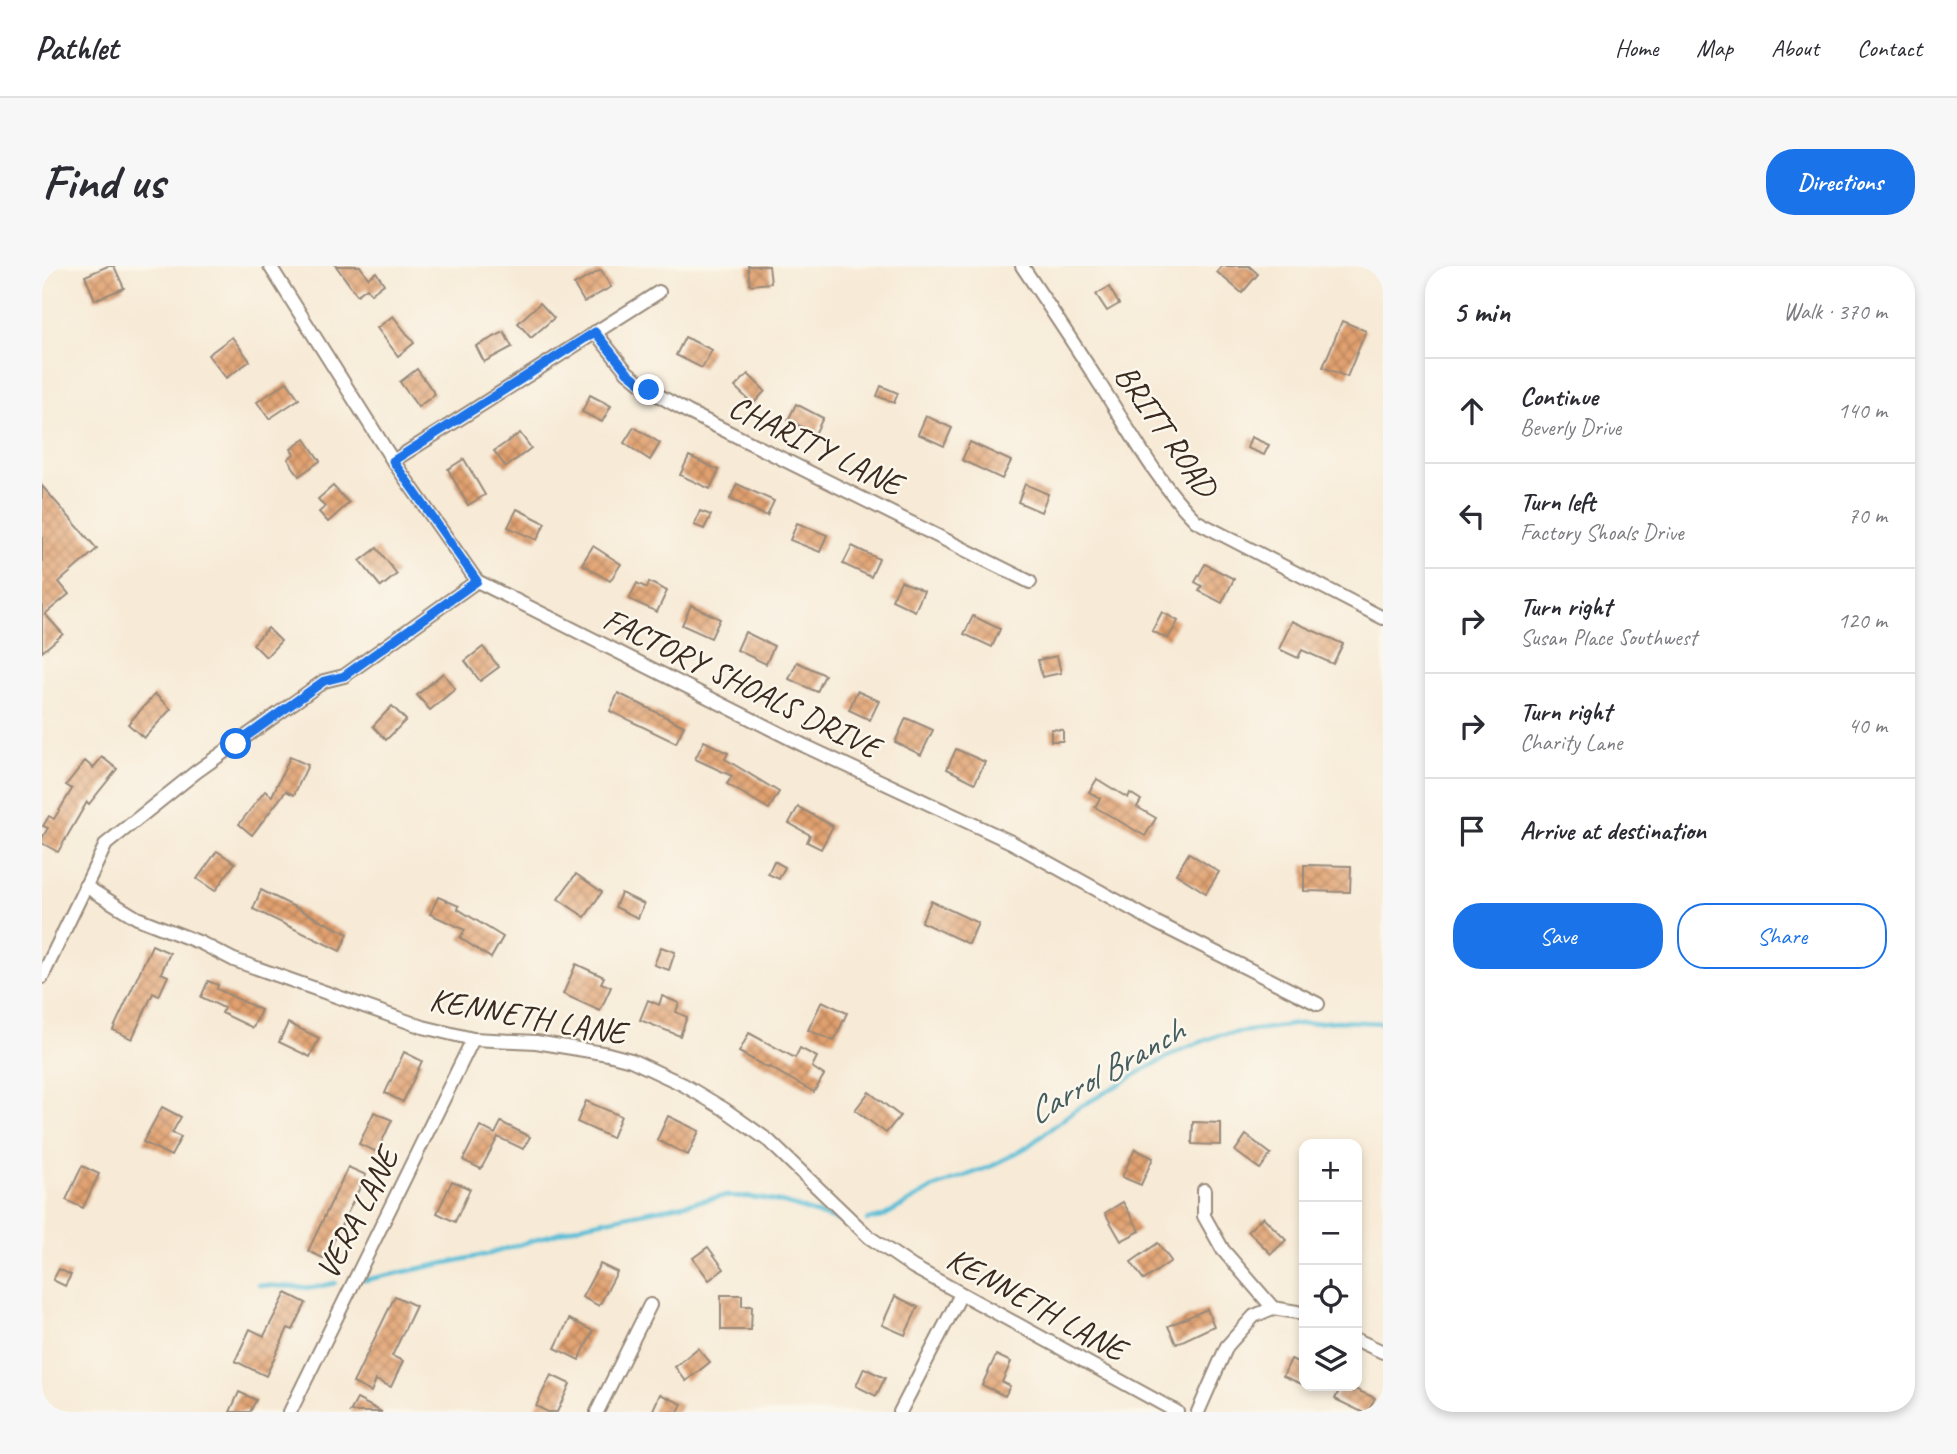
<!DOCTYPE html>
<html lang="en">
<head>
<meta charset="utf-8">
<style>
  :root { --surface:#fff; --page:#f7f7f7; --text:#2b2b33; --muted:#7c7c81; --line:#e1e1e2; --accent:#1a73e8 }
  body { margin:0; font-family:Caveat,sans-serif; background:var(--page); color:var(--text) }
  .controls { position:absolute; right:21px; bottom:21px; display:grid; overflow:hidden; border-radius:14px; box-shadow:0 4px 10px #0003 }
  .controls button { width:63px; height:63px; display:grid; place-items:center; padding:0; border:0; border-bottom:2px solid var(--line); background:var(--surface); color:var(--text); font:35px sans-serif }
  .stop { position:absolute; width:21px; height:21px; margin:-16px; border:5px solid #1a73e8; border-radius:50%; background:#fff }
  .stop.end { background:#1a73e8; border-color:#fff; box-shadow:0 2px 7px #0008 }
  .list { margin:0; padding:0; list-style:none }
  h2 { display:flex; justify-content:space-between; align-items:center; height:91px; margin:0; padding:0 28px; font-size:30px }
  h2 small { font-size:23px; font-weight:400; color:var(--muted) }
  .list li { display:grid; grid-template-columns:46px 1fr auto; gap:21px; align-items:center; box-sizing:border-box; height:105px; padding:0 28px; border-top:2px solid var(--line) }
  .list b { display:block; font-size:26px; white-space:nowrap }
  .list p { margin:0; font-size:23px; white-space:nowrap; color:var(--muted) }
  .list em { font-size:23px; font-style:normal; color:var(--muted) }
  .actions { display:flex; gap:14px; padding:21px 28px }
  .actions a { flex:1; padding:16px 0; border:2px solid var(--accent); border-radius:28px; text-align:center; font-size:24px; color:var(--accent) }
  .actions .main { background:var(--accent); color:#fff }
  .icon { flex:none; width:38px; height:38px; fill:none; stroke:currentColor; stroke-width:2; stroke-linecap:round; stroke-linejoin:round }
  .map { position:relative; flex:none; width:1341px; height:1146px; overflow:hidden; border-radius:28px }
  header { display:flex; align-items:center; gap:42px; box-sizing:border-box; height:98px; padding:0 35px; background:var(--surface); border-bottom:2px solid var(--line) }
  header strong { font-size:33px }
  nav { display:flex; gap:38px; margin-inline-start:auto; font-size:24px }
  .intro { display:flex; align-items:center; justify-content:space-between; box-sizing:border-box; height:168px; padding:0 42px }
  h1 { margin:0; font-size:49px }
  .button { padding:18px 32px; border-radius:28px; background:var(--accent); color:#fff; font-size:24px; font-weight:700 }
  main { display:flex; gap:42px; padding:0 42px }
  aside { flex:1; background:var(--surface); border-radius:28px; box-shadow:0 4px 10px #0003 }
  .map>svg:first-child { display:block }
</style>
</head>
<body>
<header>
<strong>Pathlet</strong>
<nav><a>Home</a><a>Map</a><a>About</a><a>Contact</a></nav>
</header>
<div class="intro"><h1>Find us</h1><a class="button">Directions</a></div>
<main>
<div class="map">
<svg width="1341" height="1146" viewBox="0 0 1341 1146">
  <defs>
    <pattern id="building-cross-hatch" width="8" height="8" patternUnits="userSpaceOnUse" patternTransform="scale(1.75)"><rect width="8" height="8" fill="#e1a16f"/><path d="M0 0l8 8M0 8l8-8" fill="none" stroke="#b8835b"/></pattern>
  </defs>
  <rect width="100%" height="100%" fill="#fbf7ec"/>
  <filter id="ink" filterUnits="userSpaceOnUse"><feTurbulence type="fractalNoise" baseFrequency=".0143" numOctaves="2"/><feDisplacementMap in="SourceGraphic" scale="14" xChannelSelector="R" yChannelSelector="G"/><feConvolveMatrix kernelMatrix="1 2 1 2 8 2 1 2 1" color-interpolation-filters="sRGB"/></filter>
  <filter id="wash" filterUnits="userSpaceOnUse"><feTurbulence type="fractalNoise" baseFrequency=".00686" numOctaves="4" result="noise"/><feDisplacementMap in="SourceGraphic" scale="28" xChannelSelector="R" yChannelSelector="G"/><feGaussianBlur stdDeviation="1.57" result="paint"/><feColorMatrix in="noise" values="0 0 0 0 0 0 0 0 0 0 0 0 0 0 0 0 0 1.4 0 .05"/><feComposite in="paint" operator="in"/></filter>
  <g filter="url(#wash)">
    <rect width="100%" height="100%" fill="#f7ead6"/>
    <g fill="none" stroke-linecap="round" stroke-linejoin="round">
      <g stroke="#58bdd6" stroke-width="4.5">
        <polyline points="825,954 840,951 893,921 950,900 985,881 1033,844 1103,803 1139,784 1177,769 1256,758 1296,755 1341,757"/>
        <path d="M323 1014 447 988 544 958 682 930C702 930 722 932 742 937 762 942 779 951 800 955"/>
        <polyline points="217,1019 270,1022 293,1017"/>
      </g>
    </g>
    <g id="blocks">
      <g fill="url(#building-cross-hatch)">
        <polygon points="66,0 72,0 82,22 53,34 43,10"/>
        <polygon points="294,0 318,0 326,12 334,6 342,18 329,28 325,22 315,29"/>
        <polygon points="706,0 727,0 729,17 708,19"/>
        <polygon points="1180,0 1207,0 1216,8 1200,27 1175,6"/>
        <polygon points="559,4 569,21 542,36 532,19"/>
        <polygon points="1067,21 1077,38 1065,45 1054,28"/>
        <polygon points="498,37 512,52 489,72 476,57"/>
        <polygon points="351,50 372,77 356,90 335,62"/>
        <polygon points="1300,55 1324,65 1305,111 1281,101"/>
        <polygon points="462,66 470,81 442,96 434,80"/>
        <polygon points="190,71 208,95 184,112 166,89"/>
        <polygon points="643,71 670,84 660,102 634,89"/>
        <polygon points="375,103 393,128 376,141 358,116"/>
        <polygon points="706,108 723,125 711,138 693,121"/>
        <polygon points="245,116 257,133 227,153 215,136"/>
        <polygon points="839,120 856,127 852,137 835,130"/>
        <polygon points="548,129 569,140 560,156 540,146"/>
        <polygon points="754,138 781,152 773,168 746,154"/>
        <polygon points="884,150 910,162 902,180 876,168"/>
        <polygon points="592,161 618,177 608,194 582,177"/>
        <polygon points="478,167 489,182 464,201 452,185"/>
        <polygon points="1209,171 1227,179 1222,189 1205,182"/>
        <polygon points="263,173 278,195 257,210 246,193 252,188 249,183"/>
        <polygon points="928,176 969,195 960,213 920,194"/>
        <polygon points="647,190 677,204 668,223 638,209"/>
        <polygon points="422,193 443,229 426,239 406,203"/>
        <polygon points="695,218 732,235 725,250 688,233"/>
        <polygon points="983,218 1006,228 999,246 976,236"/>
        <polygon points="0,220 55,283 17,316 27,328 3,348 21,368 0,386"/>
        <polygon points="291,220 307,237 286,256 277,246 283,241 276,233"/>
        <polygon points="475,243 503,257 495,274 466,261"/>
        <polygon points="658,245 669,249 662,263 652,259"/>
        <polygon points="755,257 785,269 778,286 748,274"/>
        <polygon points="551,280 579,298 568,315 540,298"/>
        <polygon points="810,280 837,293 829,311 801,298"/>
        <polygon points="335,282 355,308 339,321 318,295"/>
        <polygon points="1163,298 1192,313 1180,337 1157,325 1160,320 1153,316"/>
        <polygon points="859,315 882,325 873,345 850,334"/>
        <polygon points="607,316 625,325 615,346 587,333 595,317 605,322"/>
        <polygon points="649,339 678,353 669,372 640,359"/>
        <polygon points="1120,346 1136,355 1126,373 1110,365"/>
        <polygon points="931,350 958,363 950,381 922,368"/>
        <polygon points="1250,355 1301,378 1291,398 1260,384 1256,392 1237,383"/>
        <polygon points="226,362 239,375 224,391 211,378"/>
        <polygon points="703,366 732,380 724,398 695,384"/>
        <polygon points="441,381 457,401 438,415 423,395"/>
        <polygon points="1015,390 1019,407 1000,411 996,394"/>
        <polygon points="755,396 783,409 775,426 747,413"/>
        <polygon points="401,407 413,423 388,444 375,429"/>
        <polygon points="815,425 837,435 828,454 807,444"/>
        <polygon points="576,427 642,460 634,477 568,445"/>
        <polygon points="113,428 129,443 102,472 86,458"/>
        <polygon points="350,440 364,454 344,474 331,460"/>
        <polygon points="864,452 891,464 879,489 853,476"/>
        <polygon points="1009,463 1021,464 1021,475 1009,475"/>
        <polygon points="662,475 686,487 683,493 737,526 727,543 685,518 690,510 653,493"/>
        <polygon points="914,483 943,496 933,517 905,503"/>
        <polygon points="60,491 75,503 47,538 45,536 16,586 0,577 0,572 6,562 1,560 7,550 12,553 30,523 24,519 43,495 51,502"/>
        <polygon points="248,491 266,499 252,529 244,525 210,569 197,558 223,525 230,530"/>
        <polygon points="1055,513 1086,532 1088,527 1099,534 1095,541 1114,552 1103,570 1053,541 1058,532 1047,526"/>
        <polygon points="756,541 791,560 779,583 765,576 768,569 747,557"/>
        <polygon points="175,585 193,597 173,625 155,613"/>
        <polygon points="1147,587 1177,606 1164,627 1134,608"/>
        <polygon points="732,595 743,601 737,613 726,608"/>
        <polygon points="1262,599 1309,600 1308,626 1262,625"/>
        <polygon points="534,608 560,626 543,651 516,633"/>
        <polygon points="219,624 306,668 298,685 211,643"/>
        <polygon points="579,627 602,638 596,652 573,641"/>
        <polygon points="396,631 417,640 416,643 461,671 449,692 418,672 423,664 388,648"/>
        <polygon points="889,635 936,657 927,678 879,656"/>
        <polygon points="110,679 128,687 119,707 126,710 117,730 111,727 90,773 71,764"/>
        <polygon points="619,681 633,686 627,704 612,699"/>
        <polygon points="534,698 562,711 559,717 569,721 558,745 521,728"/>
        <polygon points="166,715 176,719 175,723 219,744 211,762 180,747 182,742 159,731"/>
        <polygon points="620,730 637,737 634,746 645,751 638,770 598,754 606,734 617,739"/>
        <polygon points="780,735 805,747 792,775 766,764"/>
        <polygon points="246,757 277,772 268,791 237,776"/>
        <polygon points="707,767 753,792 758,782 775,791 770,801 782,809 772,826 727,801 726,802 697,786"/>
        <polygon points="362,786 380,795 361,836 343,827"/>
        <polygon points="827,826 858,850 844,867 813,844"/>
        <polygon points="544,835 579,850 570,872 535,856"/>
        <polygon points="120,841 139,851 130,867 139,871 129,890 101,876"/>
        <polygon points="332,846 350,854 335,886 317,878"/>
        <polygon points="626,850 657,865 646,889 615,874"/>
        <polygon points="459,856 488,871 481,883 456,871 439,903 421,894 438,860 453,868"/>
        <polygon points="1151,856 1179,857 1179,879 1150,878"/>
        <polygon points="1204,869 1229,888 1218,903 1193,885"/>
        <polygon points="1093,883 1111,892 1099,919 1080,911"/>
        <polygon points="40,900 57,908 41,942 24,934"/>
        <polygon points="306,901 324,909 283,993 266,985"/>
        <polygon points="410,915 428,923 413,956 395,947"/>
        <polygon points="1081,936 1098,965 1079,975 1063,947"/>
        <polygon points="1221,951 1244,974 1229,988 1206,965"/>
        <polygon points="1116,977 1129,995 1102,1014 1089,996"/>
        <polygon points="666,981 682,1003 667,1014 651,992"/>
        <polygon points="558,998 575,1006 557,1040 540,1031"/>
        <polygon points="17,1003 29,1009 23,1020 11,1014"/>
        <polygon points="244,1027 264,1037 251,1064 246,1062 224,1110 193,1095 208,1063 222,1070"/>
        <polygon points="679,1029 700,1029 700,1040 710,1040 709,1064 679,1064"/>
        <polygon points="353,1030 374,1040 350,1090 361,1095 349,1121 334,1114 329,1126 311,1117"/>
        <polygon points="853,1030 876,1041 863,1069 840,1059"/>
        <polygon points="1165,1043 1172,1060 1134,1078 1126,1060"/>
        <polygon points="527,1053 551,1065 537,1094 513,1082"/>
        <polygon points="656,1082 668,1096 644,1115 633,1101"/>
        <polygon points="954,1089 969,1096 960,1116 968,1120 963,1130 940,1119"/>
        <polygon points="1249,1093 1262,1099 1262,1119 1241,1110"/>
        <polygon points="822,1102 843,1112 834,1130 814,1120"/>
        <polygon points="509,1109 528,1118 515,1146 506,1146 494,1140"/>
        <polygon points="1299,1120 1306,1120 1333,1132 1326,1146 1320,1146 1293,1133"/>
        <polygon points="197,1126 214,1134 208,1146 188,1146"/>
        <polygon points="618,1128 640,1138 636,1146 610,1146"/>
        <polygon points="315,1133 340,1146 308,1146"/>
      </g>
    </g>
  </g>
  <g filter="url(#ink)">
    <use href="#blocks" fill-opacity="0" stroke="#998a7a" stroke-width="2"/>
    <g fill="none" stroke-linecap="round" stroke-linejoin="round">
      <g stroke="#998a7a" stroke-width="16">
        <g id="street">
          <polyline points="228,0 351,195 435,315 763,480 969,576 1115,657 1276,738"/>
          <path d="M980 0C1009 43 1038 87 1066 131 1093 174 1118 219 1154 255L1341 352"/>
          <polyline points="553,66 585,106 607,124 646,146 988,316"/>
          <polyline points="351,195 617,26"/>
          <polyline points="43,620 95,652 159,677 192,694 381,761 431,773 494,776 566,788 589,794 642,819 682,843 727,875 827,971 871,1001 1135,1146"/>
          <polyline points="0,711 64,578 154,506 282,415 302,410 435,315"/>
          <polyline points="1162,924 1162,950 1181,984 1231,1042 1255,1046 1262,1049"/>
          <polyline points="1315,1074 1341,1086"/>
          <polyline points="248,1146 431,773"/>
          <polyline points="555,1146 608,1039"/>
          <polyline points="858,1146 919,1028"/>
          <polyline points="1156,1146 1185,1080 1212,1050 1231,1042"/>
        </g>
      </g>
      <use href="#street" stroke="#fff" stroke-width="12"/>
    </g>
  </g>
  <g fill="none" stroke-linecap="round" stroke-linejoin="round" filter="url(#ink)">
    <polyline stroke="#1a73e8" stroke-width="9" points="194,478 282,415 302,410 435,315 351,195 553,66 585,106 607,124"/>
  </g>
  <g text-anchor="middle" stroke-width="5" stroke-linejoin="round" paint-order="stroke">
    <g font-size="33" fill="#3b2a1e" stroke="#fbf7ec">
      <text transform="translate(1125 164) rotate(55)" y="12">BRITT ROAD</text>
      <text transform="translate(774 178) rotate(26)" y="12">CHARITY LANE</text>
      <text transform="translate(700 416) rotate(26)" y="12">FACTORY SHOALS DRIVE</text>
      <text transform="translate(486 749) rotate(10)" y="12">KENNETH LANE</text>
      <text transform="translate(314 947) rotate(-63)" y="12">VERA LANE</text>
      <text transform="translate(995 1037) rotate(29)" y="12">KENNETH LANE</text>
    </g>
    <g font-size="35" font-style="italic" fill="#455d5e" stroke="#fbf7ec">
      <text transform="translate(1063 805) rotate(-30)" y="12">Carrol Branch</text>
    </g>
  </g>
</svg>
<div class="controls">
<button>+</button>
<button>−</button>
<button><svg class="icon" aria-label="locate" viewBox="0 0 24 24"><circle cx="12" cy="12" r="6"/><path d="M12 2v4M12 18v4M2 12h4M18 12h4"/></svg></button>
<button><svg class="icon" aria-label="layers" viewBox="0 0 24 24"><path d="M12 4l9 5-9 5-9-5zM3 14l9 5 9-5"/></svg></button>
</div>
<div class="stop" style="left:194px;top:478px"></div>
<div class="stop end" style="left:607px;top:124px"></div>
</div>
<aside>
<h2>5 min<small>Walk · 370 m</small></h2>
<ul class="list">
<li><svg class="icon" aria-label="ahead" viewBox="0 0 24 24"><path d="M12 20V5M6 11l6-6 6 6"/></svg><div><b>Continue</b><p>Beverly Drive</p></div><em>140 m</em></li>
<li><svg class="icon" aria-label="left" viewBox="0 0 24 24"><path d="M17 20v-9H6M10 6l-5 5 5 5"/></svg><div><b>Turn left</b><p>Factory Shoals Drive</p></div><em>70 m</em></li>
<li><svg class="icon" aria-label="right" viewBox="0 0 24 24"><path d="M7 20v-9h11M14 6l5 5-5 5"/></svg><div><b>Turn right</b><p>Susan Place Southwest</p></div><em>120 m</em></li>
<li><svg class="icon" aria-label="right" viewBox="0 0 24 24"><path d="M7 20v-9h11M14 6l5 5-5 5"/></svg><div><b>Turn right</b><p>Charity Lane</p></div><em>40 m</em></li>
<li><svg class="icon" aria-label="arrive" viewBox="0 0 24 24"><path d="M6 21V4h12l-3 4 3 4H6"/></svg><div><b>Arrive at destination</b></div></li>
</ul>
<div class="actions"><a class="main">Save</a><a>Share</a></div>
</aside>
</main>
</body>
</html>
